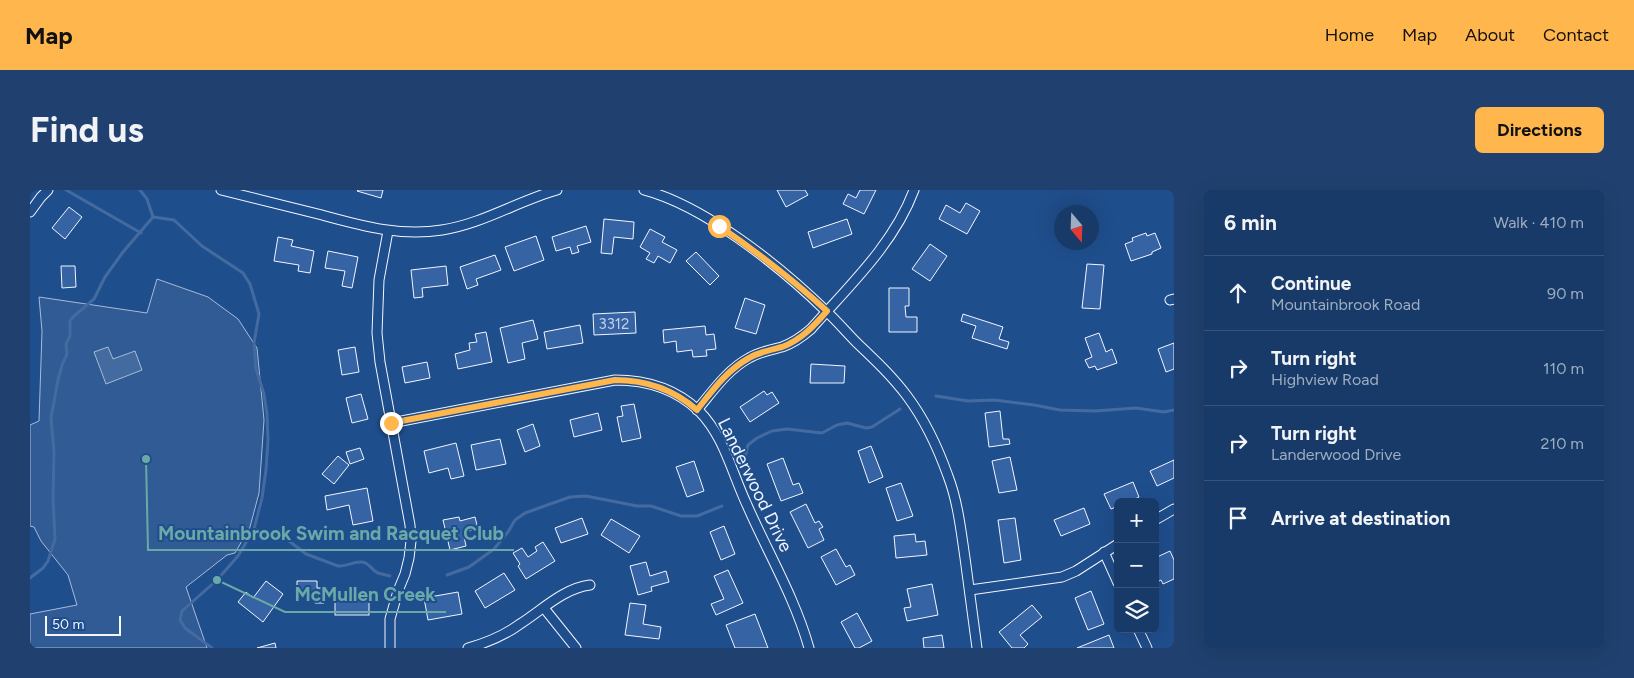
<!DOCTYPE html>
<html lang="en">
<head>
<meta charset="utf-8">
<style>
  :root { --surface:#173a69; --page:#20416f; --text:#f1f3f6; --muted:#9eadc0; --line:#36547d; --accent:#ffb74d }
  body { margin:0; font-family:Figtree,sans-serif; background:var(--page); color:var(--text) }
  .controls { position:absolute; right:15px; bottom:15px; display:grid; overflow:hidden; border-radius:8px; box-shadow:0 5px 20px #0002 }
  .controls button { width:45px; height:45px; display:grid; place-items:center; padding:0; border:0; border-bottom:1px solid var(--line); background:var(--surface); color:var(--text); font:25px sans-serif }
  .compass { position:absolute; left:1024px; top:15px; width:45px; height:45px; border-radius:50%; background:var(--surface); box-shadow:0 5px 20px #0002; rotate:161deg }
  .scale { position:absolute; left:15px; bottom:12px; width:76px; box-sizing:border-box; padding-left:5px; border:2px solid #f2f6ff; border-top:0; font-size:14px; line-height:18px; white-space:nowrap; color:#f2f6ff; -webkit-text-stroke:4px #1f4e8c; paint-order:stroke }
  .stop { position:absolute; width:15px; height:15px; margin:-11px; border:4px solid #ffb74d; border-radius:50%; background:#fff }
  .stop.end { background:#ffb74d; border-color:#fff; box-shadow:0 1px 5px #0008 }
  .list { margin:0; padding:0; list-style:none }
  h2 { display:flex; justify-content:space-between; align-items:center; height:65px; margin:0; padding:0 20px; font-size:21px }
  h2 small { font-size:16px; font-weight:400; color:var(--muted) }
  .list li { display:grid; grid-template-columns:32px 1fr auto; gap:15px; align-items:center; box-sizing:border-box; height:75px; padding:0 20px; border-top:1px solid var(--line) }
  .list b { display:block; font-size:19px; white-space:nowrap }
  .list p { margin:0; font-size:16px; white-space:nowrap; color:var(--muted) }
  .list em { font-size:16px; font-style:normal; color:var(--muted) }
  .icon { flex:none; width:28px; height:28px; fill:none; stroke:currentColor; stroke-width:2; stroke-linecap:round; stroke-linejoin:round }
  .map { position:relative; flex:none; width:1144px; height:458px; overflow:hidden; border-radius:8px }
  header { display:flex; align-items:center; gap:30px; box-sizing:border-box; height:70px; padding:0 25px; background:var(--accent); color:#111 }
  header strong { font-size:24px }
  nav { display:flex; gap:28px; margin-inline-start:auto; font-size:18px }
  .intro { display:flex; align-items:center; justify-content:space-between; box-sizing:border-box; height:120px; padding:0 30px }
  h1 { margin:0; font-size:35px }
  .button { padding:12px 22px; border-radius:8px; background:var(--accent); color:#111; font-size:18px; font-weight:700 }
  main { display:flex; gap:30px; padding:0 30px }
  aside { flex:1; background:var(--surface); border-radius:8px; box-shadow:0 5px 20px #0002 }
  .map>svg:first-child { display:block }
</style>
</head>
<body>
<header>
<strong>Map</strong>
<nav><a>Home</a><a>Map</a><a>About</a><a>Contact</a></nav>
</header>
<div class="intro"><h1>Find us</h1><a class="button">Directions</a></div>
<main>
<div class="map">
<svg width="1144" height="458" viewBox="0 0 1144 458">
  <rect width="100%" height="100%" fill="#1f4e8c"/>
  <polygon fill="#305b95" stroke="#a8bbd7" points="127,89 178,107 208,129 227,158 234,230 229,303 220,337 205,363 197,365 156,397 177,458 0,458 0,424 47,415 38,385 11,351 4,337 0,336 0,235 9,231 12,141 9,107 117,123"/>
  <polygon fill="#446ba0" stroke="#a8bbd7" points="78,157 83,169 105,161 112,180 76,194 64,162"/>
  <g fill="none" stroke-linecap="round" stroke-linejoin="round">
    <g stroke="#446ba0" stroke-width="3">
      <polyline points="36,0 111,43"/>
      <polyline points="110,0 117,9 123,27"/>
      <polyline points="123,27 144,30 172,56 213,83 220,94 229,124 224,153 226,179 234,204 237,224 238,250 236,280 232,308 224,339 208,366 187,390 152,421 150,430 155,438 182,458"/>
      <polyline points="906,206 938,211 964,210 1004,215 1030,220 1065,221 1106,218 1134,222 1144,220"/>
      <polyline points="715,267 718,255 727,248 742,241 757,239 792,243 807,235 817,233 836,238 842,237 870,219"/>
      <path d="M224 339 255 348 276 364 308 376C316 377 323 371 332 372 340 373 341 380 348 383 352 384 356 385 360 386"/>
      <polyline points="417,385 439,377 464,359 478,342 485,330 495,323 540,307 556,306 607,316 621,316 651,326 667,326 692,316"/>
      <polyline points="0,388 13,378 18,371 25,349 23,308 24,262 21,228 28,190 32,175 37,164 36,154 40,146 40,131 43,127 64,109 75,87 93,62 123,27"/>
    </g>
  </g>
  <g fill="#3563a3" stroke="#f2f6ff">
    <polygon points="328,0 353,0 351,8 327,1"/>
    <polygon points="747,0 775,0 778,5 756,17"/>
    <polygon points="830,0 846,0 834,24 813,14 818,4 826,8"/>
    <polygon points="936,13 950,21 937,44 909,29 916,15 930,23"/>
    <polygon points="39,17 52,27 35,49 22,38"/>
    <polygon points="574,29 604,32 603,49 584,47 582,64 571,63"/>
    <polygon points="817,29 822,44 783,58 778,42"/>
    <polygon points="556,36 561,52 547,56 549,62 542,64 540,57 526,61 522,47"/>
    <polygon points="620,39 635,47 632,52 647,60 640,73 628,66 624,73 616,69 620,63 610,57"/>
    <polygon points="1116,43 1117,46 1125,43 1131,58 1122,62 1122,64 1101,71 1095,54 1103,51 1102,48"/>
    <polygon points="506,46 514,70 484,81 475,57"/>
    <polygon points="248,47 263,50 261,56 284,61 280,83 268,81 269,75 244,71"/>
    <polygon points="900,54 917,66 900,91 882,79"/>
    <polygon points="298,61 328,67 322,98 312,96 315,81 295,78"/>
    <polygon points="666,62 689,86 680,95 656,71"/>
    <polygon points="465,65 471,80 446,89 448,95 437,99 430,77"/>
    <polygon points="1057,74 1074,75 1070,119 1052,118"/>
    <polygon points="31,76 45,76 46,97 32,98"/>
    <polygon points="416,76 418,95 392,98 393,107 384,108 381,80"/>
    <polygon points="859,98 879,98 879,116 875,116 876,127 887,127 887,142 859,142"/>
    <polygon points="715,108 735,115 726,144 705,138"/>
    <polygon points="605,122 606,143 564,145 563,124"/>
    <polygon points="933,124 973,137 969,149 979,152 977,159 942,148 946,136 931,131"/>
    <polygon points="503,130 508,149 492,153 495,169 478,173 470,138"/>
    <polygon points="550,135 553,153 517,159 514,142"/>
    <polygon points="675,136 676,145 684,144 686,159 676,160 677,166 663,167 662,160 647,162 646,151 634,153 633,140"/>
    <polygon points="456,142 462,172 428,179 425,164 440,160 439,153 447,152 445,144"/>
    <polygon points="1069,143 1076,162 1082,159 1087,173 1067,180 1065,176 1059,178 1055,170 1062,167 1055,148"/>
    <polygon points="1144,153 1144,179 1136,182 1128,159"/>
    <polygon points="325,157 329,182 312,185 308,160"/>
    <polygon points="397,172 400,188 375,193 372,177"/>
    <polygon points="781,174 815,176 814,193 780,193"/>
    <polygon points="734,201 737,205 742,202 749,213 720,232 710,217"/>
    <polygon points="331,204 338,229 322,233 316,208"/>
    <polygon points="604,214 611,248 592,252 587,227 593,226 591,216"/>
    <polygon points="970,221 973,249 979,249 980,254 959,257 955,223"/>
    <polygon points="568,223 572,240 544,247 540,230"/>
    <polygon points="503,234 510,256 495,262 487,240"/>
    <polygon points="470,249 476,274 446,280 441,255"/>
    <polygon points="426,253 434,286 421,289 418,278 399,283 394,261"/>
    <polygon points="841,256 853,287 839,293 828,261"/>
    <polygon points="330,258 334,269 320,274 316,262"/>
    <polygon points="308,266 319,275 304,294 292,284"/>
    <polygon points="980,267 987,300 969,303 962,271"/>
    <polygon points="753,268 763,295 769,293 773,303 751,311 737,274"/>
    <polygon points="1144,270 1144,288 1127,296 1120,281"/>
    <polygon points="664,271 674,301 657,307 646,277"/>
    <polygon points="1103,292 1109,307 1099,312 1088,312 1088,316 1081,319 1074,304"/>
    <polygon points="871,293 883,326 867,331 856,298"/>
    <polygon points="337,298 343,331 323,335 319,315 297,320 295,306"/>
    <polygon points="776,314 785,333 789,331 793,337 789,339 794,350 778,358 760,322"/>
    <polygon points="1054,318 1060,334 1031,346 1024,330"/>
    <polygon points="429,327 430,331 445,327 448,339 433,342 436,356 420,360 413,330"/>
    <polygon points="552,328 558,344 531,353 525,338"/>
    <polygon points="985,328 991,370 974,373 968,330"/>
    <polygon points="581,329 610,346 599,363 571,345"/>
    <polygon points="694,336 705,364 691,370 680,342"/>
    <polygon points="885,344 886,352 895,351 897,365 866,368 864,346"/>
    <polygon points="513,352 525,371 496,389 488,376 490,374 483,363 492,358 498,367 507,361 505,357"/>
    <polygon points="806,359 816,377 820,375 825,385 806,395 791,367"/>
    <polygon points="1140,361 1144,370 1144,389 1133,394 1131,390 1125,393 1125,368"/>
    <polygon points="616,372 620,386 636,381 639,392 621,397 622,401 608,405 600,376"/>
    <polygon points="698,380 713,413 686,425 681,414 694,409 684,386"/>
    <polygon points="474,383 485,400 455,418 445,401"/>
    <polygon points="236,391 253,404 233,432 208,412 216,402 223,408"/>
    <polygon points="267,391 287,391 287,398 294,398 294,413 285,413 285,409 276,409 276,403 267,403"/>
    <polygon points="902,394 908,425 877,431 874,418 881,417 877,399"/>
    <polygon points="1061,401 1074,434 1058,440 1045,408"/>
    <polygon points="428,402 432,424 398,430 394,408"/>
    <rect x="305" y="406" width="34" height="19"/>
    <polygon points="600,413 616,415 613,434 631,437 629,449 595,445"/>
    <polygon points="1002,415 1012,427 990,445 998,454 994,458 982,458 969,442"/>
    <polygon points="827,423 842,451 829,458 825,458 811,432"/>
    <polygon points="725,424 738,458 705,458 696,435"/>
    <polygon points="912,445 914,458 894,458 893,448"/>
    <polygon points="1079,445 1084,458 1047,458"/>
    <polygon points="245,453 246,458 227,458"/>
  </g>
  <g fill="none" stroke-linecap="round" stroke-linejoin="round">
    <g stroke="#f2f6ff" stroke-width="11">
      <g id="minor">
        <path d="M191 0C223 8 256 16 288 24 329 35 369 47 412 40 452 34 488 11 527 0"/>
        <path d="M614 0C675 16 751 77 796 121 807 131 817 143 827 153 845 170 862 186 877 206 895 230 908 258 918 286 928 312 931 341 935 368 939 398 943 428 947 458"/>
        <polyline points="0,22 11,7 18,0"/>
        <polyline points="358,41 349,90 347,143 350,172 380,335 381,351 379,368 375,384 368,401 360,429 360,458"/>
        <polyline points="1140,110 1144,109"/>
        <path d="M667 220C683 201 697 180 719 168 729 162 740 160 752 157 763 153 773 146 781 139 819 96 864 54 884 0"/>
        <path d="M361 233 585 190C617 190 646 199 669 221 694 246 702 283 717 315 738 363 765 408 779 458"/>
        <polyline points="1125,330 1144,319"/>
        <polyline points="1074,362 1088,393"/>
        <polyline points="940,400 1032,387 1046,381 1088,354"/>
        <polyline points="514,418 546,458"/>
        <polyline points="1108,439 1117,458"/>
        <path d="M438 458C456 453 475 445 490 434 512 420 534 398 560 395"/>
      </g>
    </g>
    <use href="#minor" stroke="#1f4e8c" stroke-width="9"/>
  </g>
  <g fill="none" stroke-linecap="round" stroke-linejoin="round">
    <path stroke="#ffb74d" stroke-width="6" d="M361 233 585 190C617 190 643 199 667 220 682 201 697 180 719 168 729 162 740 160 752 157 771 150 784 136 797 121 763 90 727 62 689 36"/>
  </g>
  <g text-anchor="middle" stroke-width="4" stroke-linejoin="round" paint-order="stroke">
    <g font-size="15" fill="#c3d1e8">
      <text x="584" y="139">3312</text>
    </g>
    <g font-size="18" fill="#f2f6ff" stroke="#1f4e8c">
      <text transform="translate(725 295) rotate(64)" y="6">Landerwood Drive</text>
    </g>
  </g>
  <path fill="none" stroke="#6aa9a8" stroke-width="2" d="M116 269L118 360H484M187 390L255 422H416"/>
  <g fill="#6aa9a8" stroke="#1f4e8c" stroke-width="2">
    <circle cx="116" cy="269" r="5"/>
    <circle cx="187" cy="390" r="5"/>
  </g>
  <g font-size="19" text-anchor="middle" font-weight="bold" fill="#6aa9a8" stroke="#1f4e8c" stroke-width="4" stroke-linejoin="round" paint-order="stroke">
    <text x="301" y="350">Mountainbrook Swim and Racquet Club</text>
    <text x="335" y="411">McMullen Creek</text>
  </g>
</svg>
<div class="controls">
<button>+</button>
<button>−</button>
<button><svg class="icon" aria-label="layers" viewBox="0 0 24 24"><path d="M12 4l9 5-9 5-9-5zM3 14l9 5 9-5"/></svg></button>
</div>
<svg class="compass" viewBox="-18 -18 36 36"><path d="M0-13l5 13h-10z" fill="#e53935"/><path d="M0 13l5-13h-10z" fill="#9eadc0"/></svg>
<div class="scale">50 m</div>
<div class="stop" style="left:689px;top:36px"></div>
<div class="stop end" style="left:361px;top:233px"></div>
</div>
<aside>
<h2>6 min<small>Walk · 410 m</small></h2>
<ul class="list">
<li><svg class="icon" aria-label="ahead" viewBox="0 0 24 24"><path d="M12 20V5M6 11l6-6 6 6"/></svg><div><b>Continue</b><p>Mountainbrook Road</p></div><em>90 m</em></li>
<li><svg class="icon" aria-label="right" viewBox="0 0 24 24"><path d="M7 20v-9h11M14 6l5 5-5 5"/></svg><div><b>Turn right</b><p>Highview Road</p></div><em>110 m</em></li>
<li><svg class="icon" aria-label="right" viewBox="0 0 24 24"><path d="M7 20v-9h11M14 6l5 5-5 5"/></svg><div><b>Turn right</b><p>Landerwood Drive</p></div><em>210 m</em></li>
<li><svg class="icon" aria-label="arrive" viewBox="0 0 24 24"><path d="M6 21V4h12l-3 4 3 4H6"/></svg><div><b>Arrive at destination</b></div></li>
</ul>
</aside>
</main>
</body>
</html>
